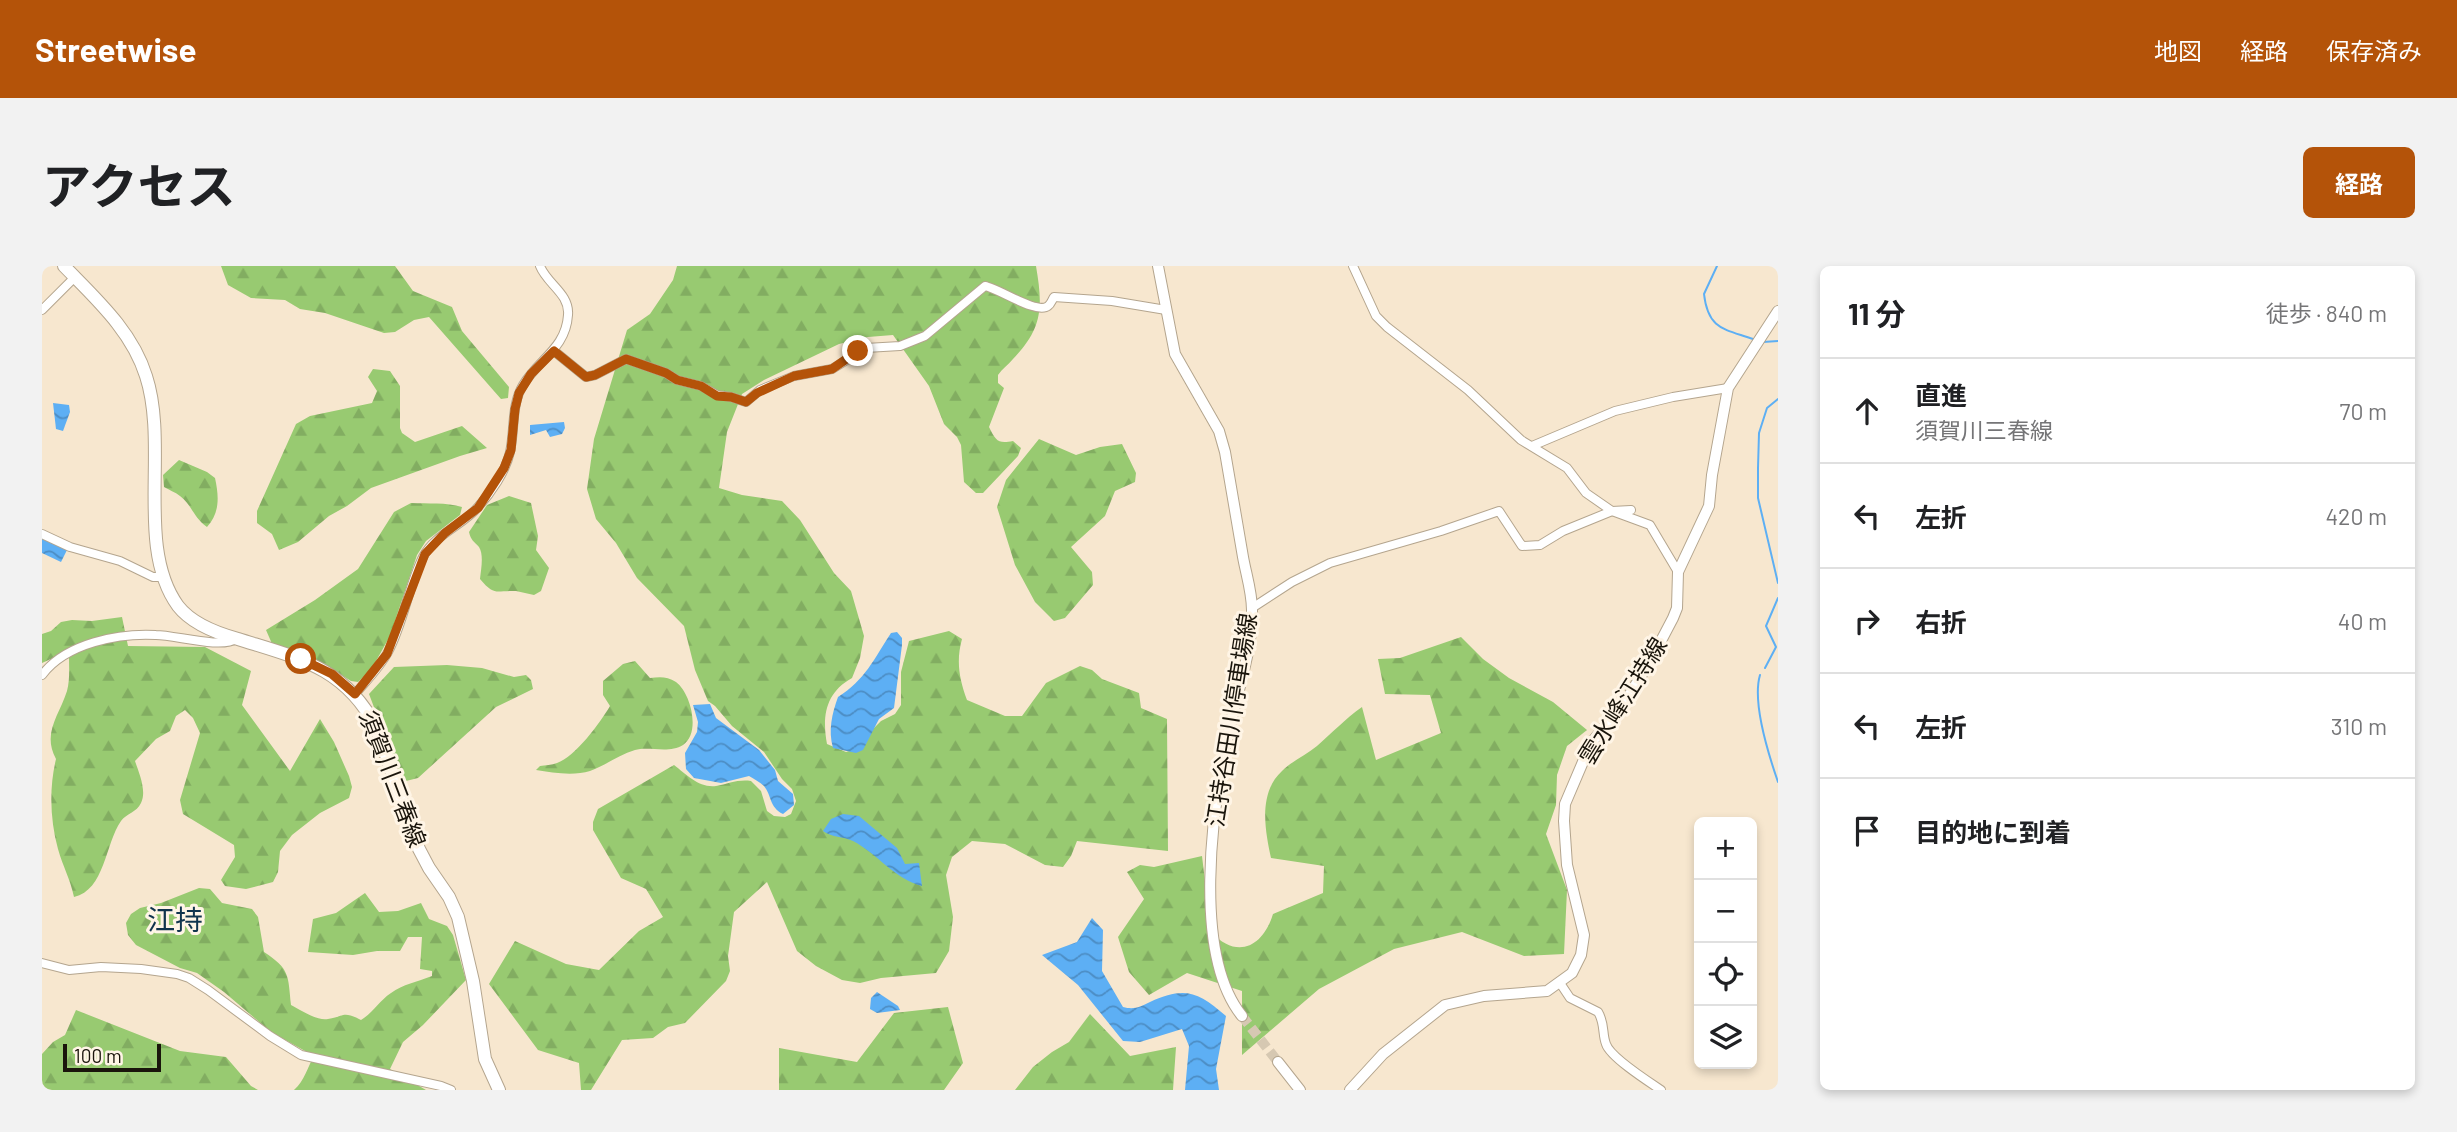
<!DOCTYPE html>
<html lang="ja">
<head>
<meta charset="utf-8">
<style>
  :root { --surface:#fff; --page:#f2f2f2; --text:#202124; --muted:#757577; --line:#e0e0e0; --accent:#b45309 }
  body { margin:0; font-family:Barlow,"Noto Sans JP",sans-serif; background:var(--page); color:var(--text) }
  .controls { position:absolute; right:21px; bottom:21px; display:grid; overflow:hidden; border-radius:10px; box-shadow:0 4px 10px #0003 }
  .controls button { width:63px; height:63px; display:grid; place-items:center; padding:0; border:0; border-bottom:2px solid var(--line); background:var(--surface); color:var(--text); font:35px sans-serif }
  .scale { position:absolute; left:21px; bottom:18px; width:98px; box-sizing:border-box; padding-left:7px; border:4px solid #1a150c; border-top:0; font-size:19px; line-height:24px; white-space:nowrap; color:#1a150c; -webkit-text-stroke:5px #fff5e6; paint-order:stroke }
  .stop { position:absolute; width:21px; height:21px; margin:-16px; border:5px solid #b45309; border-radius:50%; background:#fff }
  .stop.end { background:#b45309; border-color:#fff; box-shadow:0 2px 7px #0008 }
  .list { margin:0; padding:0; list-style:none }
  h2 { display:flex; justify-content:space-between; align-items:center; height:91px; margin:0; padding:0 28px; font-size:30px }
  h2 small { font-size:23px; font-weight:400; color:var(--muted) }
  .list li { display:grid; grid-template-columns:46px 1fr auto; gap:21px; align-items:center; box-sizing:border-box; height:105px; padding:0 28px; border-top:2px solid var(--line) }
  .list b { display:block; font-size:26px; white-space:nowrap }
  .list p { margin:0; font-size:23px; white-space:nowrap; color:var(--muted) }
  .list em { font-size:23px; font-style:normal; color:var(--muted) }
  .icon { flex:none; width:38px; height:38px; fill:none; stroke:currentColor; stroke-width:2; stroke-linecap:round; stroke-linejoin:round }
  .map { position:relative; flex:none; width:1736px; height:824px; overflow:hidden; border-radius:10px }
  header { display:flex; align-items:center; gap:42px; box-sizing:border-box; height:98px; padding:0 35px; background:var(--accent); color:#fff }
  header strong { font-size:33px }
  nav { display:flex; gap:38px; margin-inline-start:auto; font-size:24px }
  .intro { display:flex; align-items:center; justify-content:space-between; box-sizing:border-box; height:168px; padding:0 42px }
  h1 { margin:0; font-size:49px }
  .button { padding:18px 32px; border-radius:10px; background:var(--accent); color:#fff; font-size:24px; font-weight:700 }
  main { display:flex; gap:42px; padding:0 42px }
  aside { flex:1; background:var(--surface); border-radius:10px; box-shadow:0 4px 10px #0003 }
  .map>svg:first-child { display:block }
</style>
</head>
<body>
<header>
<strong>Streetwise</strong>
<nav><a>地図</a><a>経路</a><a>保存済み</a></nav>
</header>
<div class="intro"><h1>アクセス</h1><a class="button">経路</a></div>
<main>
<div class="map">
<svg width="1736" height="824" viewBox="0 0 1736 824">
  <defs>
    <pattern id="forest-firs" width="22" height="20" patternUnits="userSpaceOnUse" patternTransform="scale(1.75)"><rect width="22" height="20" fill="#98ca71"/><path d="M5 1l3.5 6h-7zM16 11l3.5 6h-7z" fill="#82ad61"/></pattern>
    <pattern id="water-waves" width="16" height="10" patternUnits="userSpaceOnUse" patternTransform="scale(1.75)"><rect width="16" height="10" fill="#5daff4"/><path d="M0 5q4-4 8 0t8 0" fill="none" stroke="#4c8dc4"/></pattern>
  </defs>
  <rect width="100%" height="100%" fill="#f7e7cf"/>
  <g fill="url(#forest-firs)">
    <polygon points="179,0 353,0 371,25 410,41 420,65 467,121 466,132 459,133 387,51 372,54 353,66 342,67 283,47 258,43 243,34 209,32 186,19"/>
    <path d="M635 0H994C1001 41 1001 62 971 93 966 99 960 103 956 109V117L962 122 947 161C954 175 956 178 971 175L979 182 976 190 941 227H934L922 216 919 179 915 171 902 158 887 120 851 69 826 71 797 78 722 114 700 128 685 166 677 222 700 229 740 235 758 254 792 307 809 325 822 370 818 392 810 412C783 427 780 451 785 478L804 486 817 482 827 467 839 455 853 448 859 439V406L867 375 907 365 920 373C914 395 917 412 925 434L963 450H980L1004 417 1038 400 1050 404 1060 413 1097 427 1099 442 1125 453 1126 585 1035 575 1029 590 1021 601 1003 599 963 578 930 575 910 591 904 609 911 651 907 685 894 707 839 712 818 717 800 714 774 700 755 685 725 616 692 646 686 690 688 705 684 715 643 757 626 761 611 772 580 774 549 824H539L537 797 496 784 447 718 473 675 524 698 557 704 597 665 621 651 604 623 579 612 551 564V556L556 543 632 499C645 509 657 522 674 520 686 518 696 513 709 515L719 525 725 545 732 550 743 551 749 548 754 535 750 523 740 513 722 486 690 460 673 440 666 435 653 404 642 360 595 312 574 277 554 253 545 223 552 173 585 64 608 48 631 14Z"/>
    <polygon points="331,103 348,105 358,120 358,162 360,167 373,176 420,160 445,182 418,190 329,222 305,240 287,250 256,276 237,284 230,268 215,257 215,245 254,158 268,150 330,137 335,125 326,111"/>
    <polygon points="997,173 1034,189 1058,181 1080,178 1094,207 1093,216 1073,225 1063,250 1029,281 1050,306 1051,319 1023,352 1012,355 993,336 973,299 955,241 964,214"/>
    <path d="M137 194 165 206 173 212C177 230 178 247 165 261 151 251 150 239 138 230 133 226 127 224 122 221L121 209Z"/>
    <path d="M467 230 489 237 496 270 494 284 507 302 499 325 492 329C486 328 480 326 474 325 454 324 453 331 438 313 439 303 442 289 437 281 432 275 429 275 427 266L445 239Z"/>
    <path d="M369 237C386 238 404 236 420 241L418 249 384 275 375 289 348 370 329 404 316 416 309 415 282 398 231 380 224 364 273 334 316 303 352 246Z"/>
    <path d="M80 351 86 380 163 381 209 405 200 439 248 505 278 453 292 476 307 510 310 521 307 532 278 547 250 569 238 585 236 606 231 616 204 623 183 620 179 614 193 591 192 579 141 548 138 534 158 467 151 452 143 444 134 450 128 465 114 473 93 495C97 507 105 525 99 537 95 546 84 548 79 555 63 578 63 624 32 631 28 612 21 601 16 583 8 554 7 522 14 493 0 467 17 450 25 425 28 414 27 402 27 391L20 388 0 397V368L9 365 19 356 30 354 50 355Z"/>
    <path d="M1419 371 1441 393 1467 412 1511 436 1545 464 1525 480 1515 509 1514 539 1504 568 1525 624 1522 688 1482 690 1420 666 1352 683 1277 723 1200 789V725L1145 707 1107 729 1087 706 1076 671 1102 633 1085 606 1098 599 1112 601 1160 590 1169 666C1195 694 1221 681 1231 648L1281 627 1282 600 1229 592C1223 564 1216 527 1240 505 1250 495 1264 489 1275 480 1290 467 1303 453 1320 441L1334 494 1399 467 1388 429 1343 428 1336 393 1358 392Z"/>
    <path d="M593 395 608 412C617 411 625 410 634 416 649 427 659 467 641 479 627 488 607 480 593 484 577 489 564 499 548 505 532 510 511 507 494 504L498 500C503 499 510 499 515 497 533 491 558 457 568 440L561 429V415L581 398Z"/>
    <polygon points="405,399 440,402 472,411 484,409 489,414 491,423 454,441 376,512 364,515 358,510 327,428 352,401"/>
    <path d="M157 622 168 623 180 637 210 643 216 651 222 686C248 703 246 709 249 739 259 744 274 755 286 753 302 751 300 744 319 754 332 746 337 735 349 727 361 718 375 716 390 710V705L378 703 380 671H366L358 685H335L311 689 266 686 271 653 294 647 323 627 337 646 356 645 379 637 387 653 405 660 411 669 424 714 381 759 361 776 348 803 384 824H252C263 814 265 802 272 790L229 766 182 726 155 707 138 702 94 679 86 669 84 657 89 648 98 642 119 637Z"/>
    <polygon points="906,741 921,797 902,824 737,824 737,782 815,796 852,747"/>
    <polygon points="34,744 138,785 184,791 209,820 216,824 0,824 0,788 11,776 23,769"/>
    <polygon points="1048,748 1088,790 1134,781 1131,824 973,824 991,801 1010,786 1027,776"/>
  </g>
  <g fill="url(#water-waves)">
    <polygon points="11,137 27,139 28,146 21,165 14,163"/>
    <polygon points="522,156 523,162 520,168 508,171 504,164 488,169 488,159"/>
    <polygon points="0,272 12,276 25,284 19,296 0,287"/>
    <path d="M855 366 860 372V379L852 442 837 453 821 484 814 487 791 482C786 464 790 448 796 431 823 414 832 393 849 367Z"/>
    <path d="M668 438 674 452 717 484 733 504 736 515 751 528 752 539 741 548C727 541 730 530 722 520 718 516 712 513 707 510L679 517 652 512 644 503 643 487 655 466 656 456 651 439Z"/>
    <path d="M801 548 817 550 855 582 863 598 877 597 880 620C852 613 836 588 811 575 800 570 791 572 781 565L789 553Z"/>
    <path d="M1050 652 1061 664 1060 705 1081 741C1092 744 1098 741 1108 736 1143 720 1156 726 1184 750L1174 803 1177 824H1143L1147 780 1140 763 1098 776 1081 775 1036 719 1000 689 1035 676Z"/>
    <polygon points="835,726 856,740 858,744 835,747 828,743 829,732"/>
  </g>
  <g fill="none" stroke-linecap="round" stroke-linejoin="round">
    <g stroke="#5daff4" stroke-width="2">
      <path d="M1675 0 1662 28C1666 64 1683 63 1711 73"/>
      <polyline points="1721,76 1736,75"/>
      <polyline points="1736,133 1725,142 1717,167 1716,202 1716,232 1736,317"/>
      <polyline points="1723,402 1734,381 1724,360 1736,332"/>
      <path d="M1718 409C1710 436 1727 490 1736 516"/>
    </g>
    <polyline stroke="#d6c8b2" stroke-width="10" stroke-dasharray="10 5" stroke-linecap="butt" points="1200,750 1236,796"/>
    <g stroke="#b4a58e" stroke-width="10">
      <g id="minor">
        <polyline points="1311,0 1334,50 1345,61 1426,124 1479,174 1525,202 1544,227 1570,245 1608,259 1636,306"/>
        <polyline points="0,44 33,11"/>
        <path d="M512 85 544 111 553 109 584 93 624 107 635 114 659 120 675 129 689 131 704 136 718 124 752 110 790 103 824 82 858 80 883 70 943 20C956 22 995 49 1006 40 1009 38 1010 34 1012 31L1070 35 1124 44"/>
        <polyline points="1490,180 1573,145 1631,131 1686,122"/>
        <polyline points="0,268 28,281 78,295 111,311 121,311"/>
        <polyline points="1210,342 1250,316 1288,297 1399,265 1457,245 1480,280 1498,279 1521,265 1570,245 1589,244"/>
        <path d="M0 409C24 377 77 367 114 369 133 369 179 383 194 373"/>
        <path d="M313 428C325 414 338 401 346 386 362 356 366 321 381 291 393 268 420 260 436 241 449 227 464 205 468 186 473 164 469 139 481 119 497 93 524 82 526 49 528 28 505 18 498 0"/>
        <polyline points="0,697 27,704 59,701 99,703 135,708 147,712 166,724 228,770 259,789 399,820 409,824"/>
        <path d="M1518 717 1528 732 1556 746C1563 757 1560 768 1564 778 1568 791 1607 816 1619 824"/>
      </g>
    </g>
    <g stroke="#b4a58e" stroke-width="12">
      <g id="secondary">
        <path d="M1116 0 1133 88 1177 165 1183 186C1189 221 1195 256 1201 291 1204 308 1210 326 1210 344 1211 385 1194 429 1186 469 1170 543 1150 688 1200 750"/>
        <polyline points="1236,796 1258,824"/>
        <polyline points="1308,824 1341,788 1403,739 1442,730 1505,725 1530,707 1539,689 1542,669 1525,599 1522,555 1523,538 1549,477 1583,436 1610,392 1631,352 1635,342 1636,306 1667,240 1670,209 1686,122 1736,45"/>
      </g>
    </g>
    <g stroke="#b4a58e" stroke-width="14">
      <path id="primary" d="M22 0C54 33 90 65 104 110 127 180 93 281 136 340 150 358 174 367 196 373 256 392 303 401 334 461L377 583 387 602 407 631 416 651 431 715 443 793 457 824"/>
    </g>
    <use href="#minor" stroke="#fff" stroke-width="8"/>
    <use href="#secondary" stroke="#fff" stroke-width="10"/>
    <use href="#primary" stroke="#fff" stroke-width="12"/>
  </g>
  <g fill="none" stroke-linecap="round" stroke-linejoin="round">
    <polyline stroke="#b45309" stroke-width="9" points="259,393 290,408 313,428 345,388 383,288 403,267 436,242 462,202 469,184 473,143 477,127 489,108 512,85 544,111 553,109 584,93 624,107 635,114 659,120 675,130 689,131 704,136 715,127 752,110 790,103 816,85"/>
  </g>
  <g text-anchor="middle" stroke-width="6" stroke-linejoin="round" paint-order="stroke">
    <g font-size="24" fill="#1a150c" stroke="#fff5e6">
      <text transform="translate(1581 435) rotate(-58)" y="8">雲水峰江持線</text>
      <text transform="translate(1190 454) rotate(-81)" y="8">江持谷田川停車場線</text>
      <text transform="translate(350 513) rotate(69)" y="8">須賀川三春線</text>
    </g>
    <g font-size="28" fill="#10344d" stroke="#fff5e6">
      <text x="133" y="664">江持</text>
    </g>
  </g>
</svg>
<div class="controls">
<button>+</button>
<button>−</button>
<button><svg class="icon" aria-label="locate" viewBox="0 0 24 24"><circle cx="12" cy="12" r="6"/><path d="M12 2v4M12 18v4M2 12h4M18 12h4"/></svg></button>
<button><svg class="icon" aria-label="layers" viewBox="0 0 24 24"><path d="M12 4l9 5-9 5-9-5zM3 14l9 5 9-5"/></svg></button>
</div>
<div class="scale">100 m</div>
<div class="stop" style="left:259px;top:393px"></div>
<div class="stop end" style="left:816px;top:85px"></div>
</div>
<aside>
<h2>11 分<small>徒歩 · 840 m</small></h2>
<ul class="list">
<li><svg class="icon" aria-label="ahead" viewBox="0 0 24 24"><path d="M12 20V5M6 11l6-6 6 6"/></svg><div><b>直進</b><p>須賀川三春線</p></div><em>70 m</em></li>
<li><svg class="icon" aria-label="left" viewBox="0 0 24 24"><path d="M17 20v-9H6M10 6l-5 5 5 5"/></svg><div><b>左折</b></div><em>420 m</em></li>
<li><svg class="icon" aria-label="right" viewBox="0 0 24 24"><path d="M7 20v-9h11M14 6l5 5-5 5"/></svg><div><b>右折</b></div><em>40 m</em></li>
<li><svg class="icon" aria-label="left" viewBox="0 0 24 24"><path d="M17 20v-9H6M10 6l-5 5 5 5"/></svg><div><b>左折</b></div><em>310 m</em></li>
<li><svg class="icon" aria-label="arrive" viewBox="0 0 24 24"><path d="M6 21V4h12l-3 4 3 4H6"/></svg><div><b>目的地に到着</b></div></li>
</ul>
</aside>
</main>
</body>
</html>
